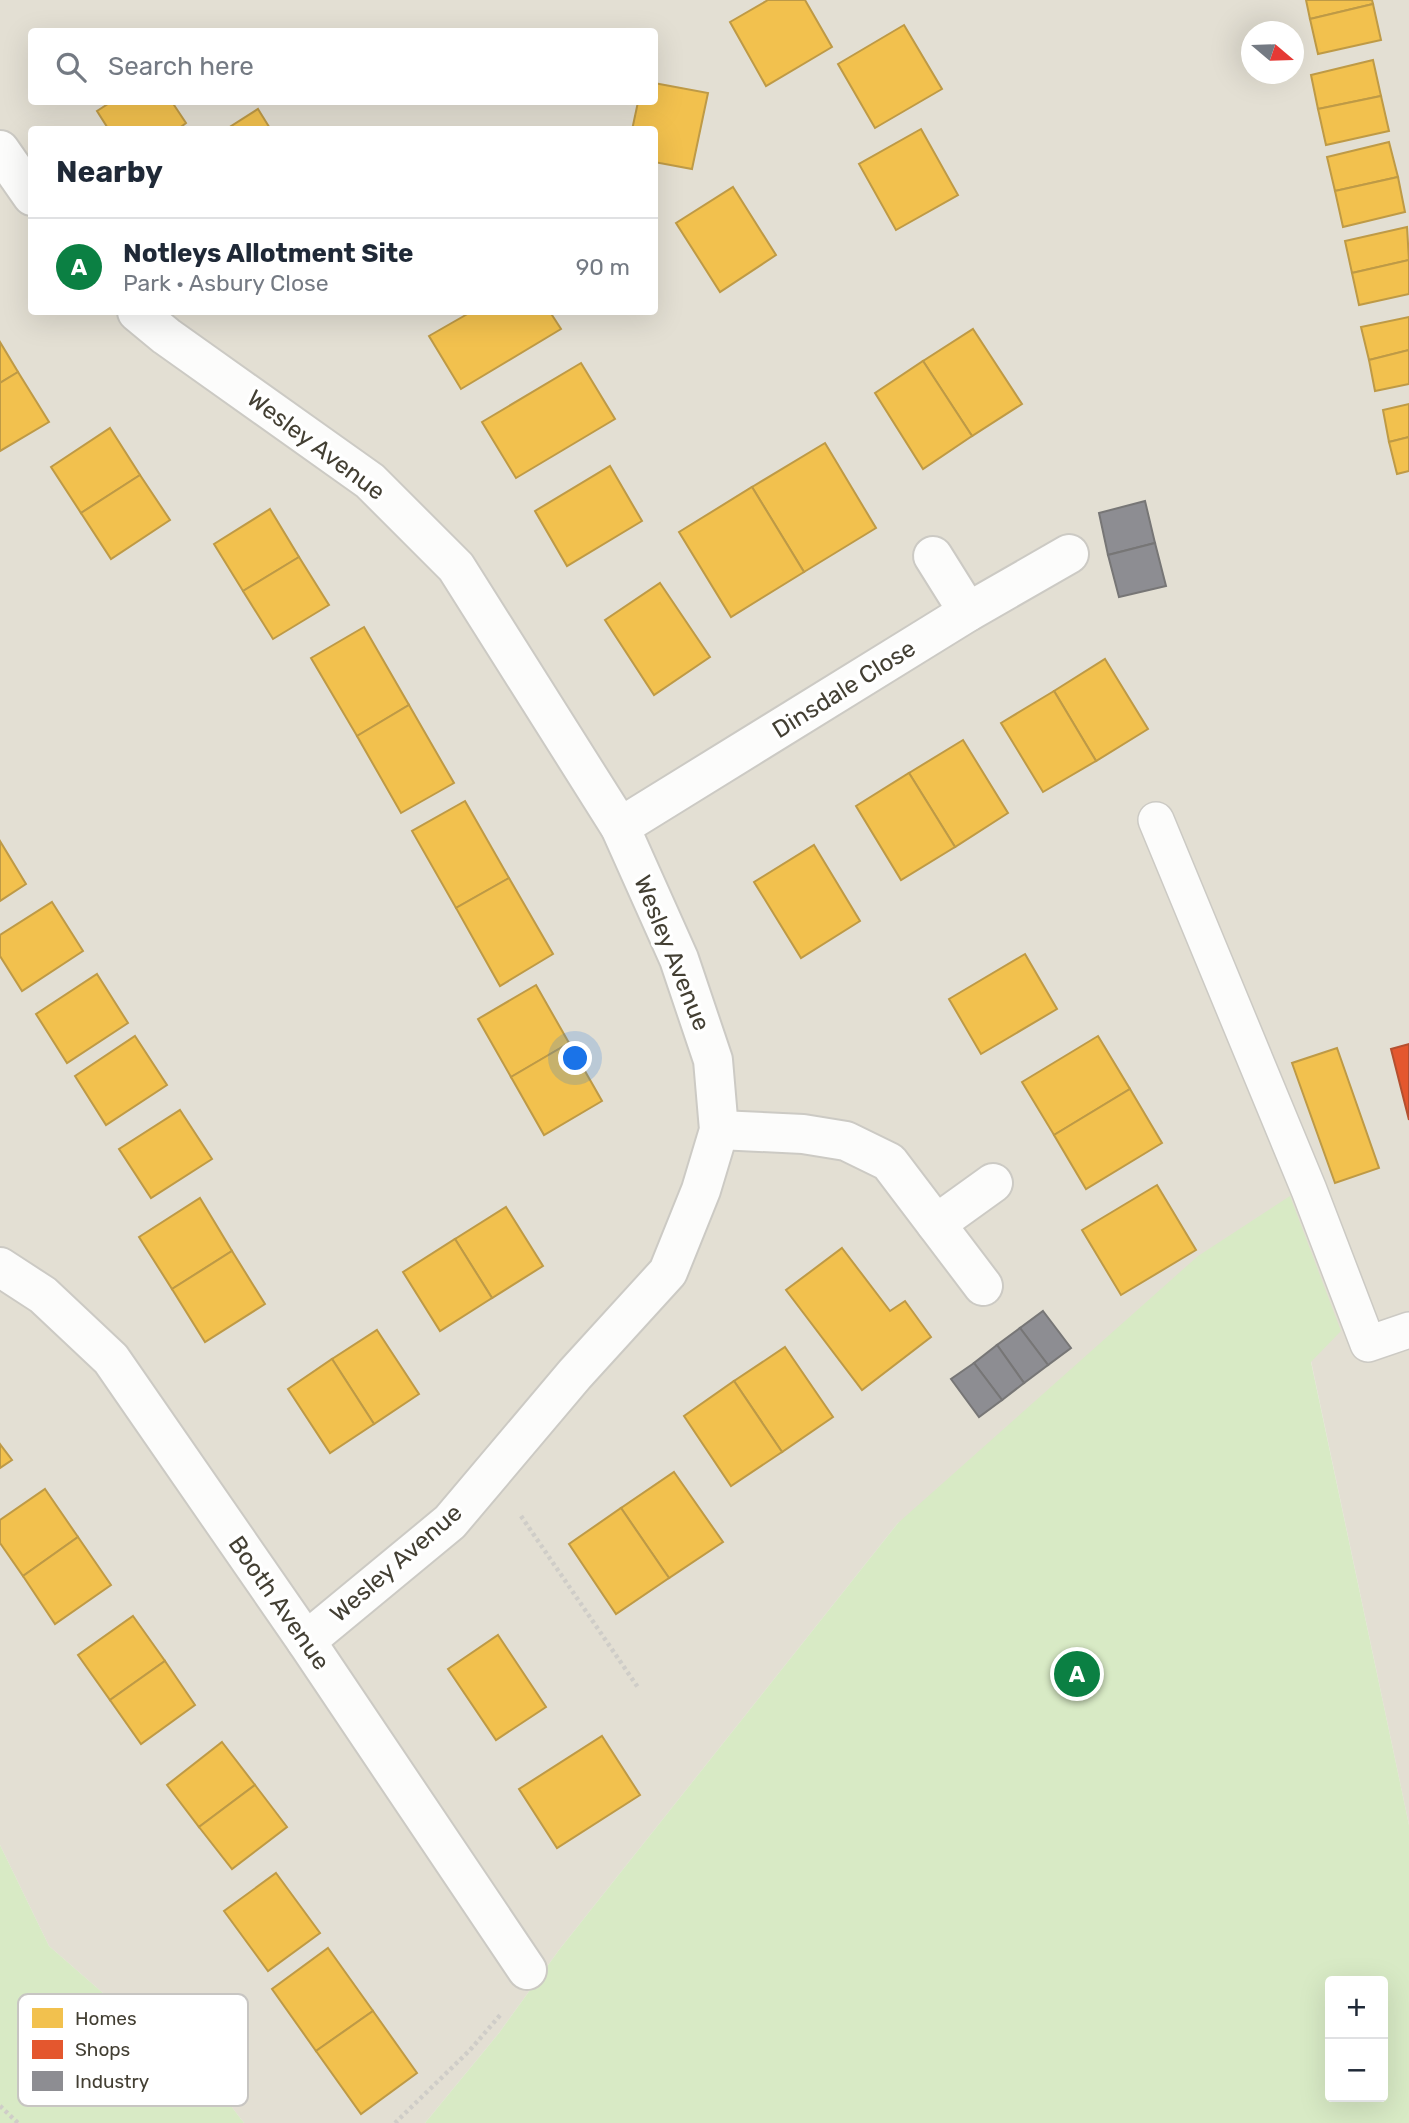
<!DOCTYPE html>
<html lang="en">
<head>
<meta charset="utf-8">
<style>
  :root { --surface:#fff; --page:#f2f2f3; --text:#1f2937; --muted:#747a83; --line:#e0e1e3; --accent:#0b8043 }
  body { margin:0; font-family:Rubik,sans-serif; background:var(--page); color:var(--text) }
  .controls { position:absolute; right:21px; bottom:21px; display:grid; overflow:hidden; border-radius:7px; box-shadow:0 7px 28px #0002 }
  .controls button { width:63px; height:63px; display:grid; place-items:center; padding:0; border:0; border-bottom:2px solid var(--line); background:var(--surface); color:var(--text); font:35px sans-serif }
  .compass { position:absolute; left:1241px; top:21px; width:63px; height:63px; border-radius:50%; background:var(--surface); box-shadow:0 7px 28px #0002; rotate:109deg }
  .you { position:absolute; left:576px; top:1059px; width:24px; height:24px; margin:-18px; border:5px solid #fff; border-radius:50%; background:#1a73e8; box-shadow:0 0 0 10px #1a73e833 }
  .badge { display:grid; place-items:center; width:46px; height:46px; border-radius:50%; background:var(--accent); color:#fff; font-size:23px; font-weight:700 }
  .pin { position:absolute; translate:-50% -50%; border:4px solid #fff; box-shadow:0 2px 7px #0006 }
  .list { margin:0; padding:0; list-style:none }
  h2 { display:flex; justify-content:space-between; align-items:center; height:91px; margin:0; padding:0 28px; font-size:30px }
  h2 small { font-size:23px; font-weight:400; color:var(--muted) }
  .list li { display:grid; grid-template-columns:46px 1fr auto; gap:21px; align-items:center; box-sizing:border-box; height:98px; padding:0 28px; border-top:2px solid var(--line) }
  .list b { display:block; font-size:26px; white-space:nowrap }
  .list p { margin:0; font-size:23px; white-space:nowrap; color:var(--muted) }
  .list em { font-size:23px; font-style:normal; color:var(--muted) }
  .icon { flex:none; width:38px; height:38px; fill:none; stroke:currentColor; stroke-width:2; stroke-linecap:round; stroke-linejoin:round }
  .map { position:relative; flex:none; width:1409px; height:2123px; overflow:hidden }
  .search { position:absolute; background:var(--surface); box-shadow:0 7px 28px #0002; left:28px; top:28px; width:630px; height:77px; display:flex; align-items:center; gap:18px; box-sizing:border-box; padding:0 24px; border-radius:7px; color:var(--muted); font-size:26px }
  .panel { position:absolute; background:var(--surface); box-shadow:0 7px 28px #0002; left:28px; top:126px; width:630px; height:189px; border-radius:7px }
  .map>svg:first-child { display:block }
</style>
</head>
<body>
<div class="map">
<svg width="1409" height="2123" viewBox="0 0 1409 2123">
  <rect width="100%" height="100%" fill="#eeede6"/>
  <path fill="#e3dfd3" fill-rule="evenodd" d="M0 0H1409V1825L1311 1361 898 1523 559 1950 499 2033 425 2123H244L228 2102 49 1946 0 1845ZM32 32H654V102H32ZM1252 32H1294V74H1252ZM32 130H654V312H32Z"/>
  <g fill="#d8eac5" fill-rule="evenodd">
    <path d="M1290 1196 1341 1331 1311 1362 1409 1825V2123H425L499 2033 559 1950 898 1523 1198 1256ZM1330 1981H1383V2097H1330Z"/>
    <polygon points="0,1845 49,1946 228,2102 244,2123 0,2123"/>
  </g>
  <g fill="#f2c14e" stroke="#be9a46" stroke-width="2">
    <polygon points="768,0 805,0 832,47 766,86 730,22"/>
    <polygon points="1306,0 1372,0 1373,4 1310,19"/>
    <polygon points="1373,4 1381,40 1318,54 1310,19"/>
    <polygon points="904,25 942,89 875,128 838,64"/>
    <polygon points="1373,60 1381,96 1318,109 1311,75"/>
    <polygon points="654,83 708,93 692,169 654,162 654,130 632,130 638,102 654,102"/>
    <polygon points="1381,96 1389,131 1326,145 1318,109"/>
    <polygon points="111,102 172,102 186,123 177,130 109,130 97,111"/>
    <polygon points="258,109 271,130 225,130"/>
    <polygon points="921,129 958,195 896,230 859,164"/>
    <polygon points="1389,142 1398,177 1335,191 1327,157"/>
    <polygon points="1398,177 1405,212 1343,227 1335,191"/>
    <polygon points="733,187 776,255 720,292 676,223"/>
    <polygon points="1407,227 1409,260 1352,273 1345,241"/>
    <polygon points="1409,260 1409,294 1359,305 1352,273"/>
    <polygon points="471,312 550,312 561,329 461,389 429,336"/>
    <polygon points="1409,317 1409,350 1369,360 1361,327"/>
    <polygon points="973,329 1022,404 972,436 923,361"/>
    <polygon points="0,342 18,372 0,383"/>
    <polygon points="1409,350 1409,384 1375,391 1369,360"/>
    <polygon points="923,361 972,436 923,469 875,393"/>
    <polygon points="581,363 615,419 516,478 482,422"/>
    <polygon points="18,372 49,422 0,451 0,383"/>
    <polygon points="1409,404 1409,437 1389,442 1383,410"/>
    <polygon points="110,428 140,475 81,513 51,467"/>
    <polygon points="1409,437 1409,471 1397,474 1389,442"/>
    <polygon points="825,443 876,528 804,572 752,487"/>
    <polygon points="610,466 642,521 567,566 535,511"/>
    <polygon points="140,475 170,520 111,559 81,513"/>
    <polygon points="752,487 804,572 731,617 679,532"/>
    <polygon points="270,509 299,557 243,591 214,544"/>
    <polygon points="299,557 329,605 273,639 243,591"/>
    <polygon points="660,583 710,657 654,695 605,620"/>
    <polygon points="364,627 409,705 357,736 311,658"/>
    <polygon points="1105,659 1148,729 1096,761 1054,691"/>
    <polygon points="1054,691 1096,761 1043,792 1001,723"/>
    <polygon points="409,705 454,783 401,813 357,736"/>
    <polygon points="963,740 1008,813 955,847 909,773"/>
    <polygon points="909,773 955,847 901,880 856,806"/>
    <polygon points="465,801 509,878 456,908 412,831"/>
    <polygon points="0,841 26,884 0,901"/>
    <polygon points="814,845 860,921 801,958 754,882"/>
    <polygon points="509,878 553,954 500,986 456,908"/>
    <polygon points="52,902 83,951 22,991 0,956 0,935"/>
    <polygon points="1025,954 1057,1009 981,1054 949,999"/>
    <polygon points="97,974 128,1023 67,1063 36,1014"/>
    <polygon points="536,985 569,1043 511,1077 478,1019"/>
    <polygon points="135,1036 167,1085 106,1125 75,1076"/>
    <polygon points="1098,1036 1130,1089 1054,1135 1022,1082"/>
    <polygon points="569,1043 602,1101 544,1135 511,1077"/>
    <polygon points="1337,1048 1379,1168 1335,1183 1292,1063"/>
    <polygon points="1130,1089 1162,1143 1086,1189 1054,1135"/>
    <polygon points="180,1110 212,1159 151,1198 119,1149"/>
    <polygon points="1157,1185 1196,1250 1121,1295 1082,1230"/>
    <polygon points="200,1198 232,1251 172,1289 139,1237"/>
    <polygon points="506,1207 543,1266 492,1298 455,1239"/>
    <polygon points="455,1239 492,1298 440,1331 403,1272"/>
    <polygon points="842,1248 890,1311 905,1301 931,1337 862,1390 786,1290"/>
    <polygon points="232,1251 265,1304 205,1342 172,1289"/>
    <polygon points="377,1330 419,1394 374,1424 332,1359"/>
    <polygon points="785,1347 833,1417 782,1452 734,1381"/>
    <polygon points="332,1359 374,1424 330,1453 288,1389"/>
    <polygon points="734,1381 782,1452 731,1486 684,1416"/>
    <polygon points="0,1444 12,1460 0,1468"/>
    <polygon points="674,1472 723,1542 669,1578 621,1508"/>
    <polygon points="45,1489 78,1537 23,1576 0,1543 0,1520"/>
    <polygon points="621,1508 669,1578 616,1614 569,1544"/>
    <polygon points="78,1537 111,1585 55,1624 23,1576"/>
    <polygon points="133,1616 165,1661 110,1700 78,1655"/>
    <polygon points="498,1635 546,1707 496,1740 448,1669"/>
    <polygon points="165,1661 195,1705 141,1744 110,1700"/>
    <polygon points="602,1736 640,1795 557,1848 519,1789"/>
    <polygon points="222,1742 255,1785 199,1827 167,1785"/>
    <polygon points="255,1785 287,1827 232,1869 199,1827"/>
    <polygon points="276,1873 320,1933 268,1971 224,1911"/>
    <polygon points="328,1948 373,2011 316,2051 272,1989"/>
    <polygon points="373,2011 417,2073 361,2114 316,2051"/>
  </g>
  <polygon fill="#e4572e" stroke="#b45030" stroke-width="2" points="1409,1044 1409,1120 1391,1049"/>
  <g fill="#8d8d92" stroke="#777676" stroke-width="2">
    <polygon points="1145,501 1155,543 1108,555 1099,513"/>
    <polygon points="1155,543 1166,586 1119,597 1108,555"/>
    <polygon points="1043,1311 1071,1348 1048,1365 1020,1328"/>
    <polygon points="1020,1328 1048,1365 1024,1383 997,1345"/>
    <polygon points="997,1345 1024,1383 1002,1400 974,1363"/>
    <polygon points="974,1363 1002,1400 979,1417 951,1379"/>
  </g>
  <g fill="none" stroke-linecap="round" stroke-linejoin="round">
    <g stroke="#cccac4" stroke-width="38">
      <polyline id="lane" points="1156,820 1309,1190 1368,1344 1409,1330"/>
    </g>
    <g stroke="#cccac4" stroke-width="42">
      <g id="street">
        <polyline points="0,150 32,196"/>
        <polyline points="137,312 166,336 370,481 456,567 620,827 679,959 713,1060 719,1130 701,1190 668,1272 575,1374 450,1522 306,1641"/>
        <polyline points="933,556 968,612"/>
        <polyline points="620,827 968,612 1069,554"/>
        <polyline points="719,1130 803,1134 846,1141 889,1162 983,1286"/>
        <polyline points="936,1224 993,1183"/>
        <polyline points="0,1267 43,1295 111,1359 306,1641 527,1970"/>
      </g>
    </g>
    <g stroke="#cfcdc8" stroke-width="4.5" stroke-dasharray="3.5 3.5" stroke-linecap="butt">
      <polyline points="521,1516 639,1689"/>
      <polyline points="0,2106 18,2123"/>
      <polyline points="395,2123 470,2050 502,2013"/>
    </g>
    <use href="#lane" stroke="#fcfcfb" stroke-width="35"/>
    <use href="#street" stroke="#fcfcfb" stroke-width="38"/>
  </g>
  <g text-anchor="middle" stroke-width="7" stroke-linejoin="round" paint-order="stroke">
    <g font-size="24" fill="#433f33" stroke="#fff">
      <text transform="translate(316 445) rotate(37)" y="8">Wesley Avenue</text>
      <text transform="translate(844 689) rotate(-32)" y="8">Dinsdale Close</text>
      <text transform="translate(672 953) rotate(68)" y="8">Wesley Avenue</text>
      <text transform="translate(396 1563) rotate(-41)" y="8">Wesley Avenue</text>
      <text transform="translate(279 1603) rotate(55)" y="8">Booth Avenue</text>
    </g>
  </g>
  <rect x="18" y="1994" width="230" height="112" rx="10" fill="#fff" stroke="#c7c5c2" stroke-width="2"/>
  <rect x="32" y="2008" width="31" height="20" fill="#f2c14e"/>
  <rect x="32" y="2040" width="31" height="19" fill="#e4572e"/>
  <rect x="32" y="2071" width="31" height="20" fill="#8d8d92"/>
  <g font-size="19" fill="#433f33">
    <text x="75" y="2025">Homes</text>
    <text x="75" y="2056">Shops</text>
    <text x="75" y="2088">Industry</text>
  </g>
</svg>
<div class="controls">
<button>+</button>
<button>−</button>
</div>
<svg class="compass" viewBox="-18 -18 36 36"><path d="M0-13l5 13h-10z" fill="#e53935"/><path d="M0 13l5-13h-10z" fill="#747a83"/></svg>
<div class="you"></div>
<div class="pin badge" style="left:1077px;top:1674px">A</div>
<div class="search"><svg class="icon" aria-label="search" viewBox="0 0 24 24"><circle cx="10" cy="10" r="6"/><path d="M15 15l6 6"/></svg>Search here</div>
<section class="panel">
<h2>Nearby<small></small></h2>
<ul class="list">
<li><span class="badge">A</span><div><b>Notleys Allotment Site</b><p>Park · Asbury Close</p></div><em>90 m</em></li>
</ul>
</section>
</div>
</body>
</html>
